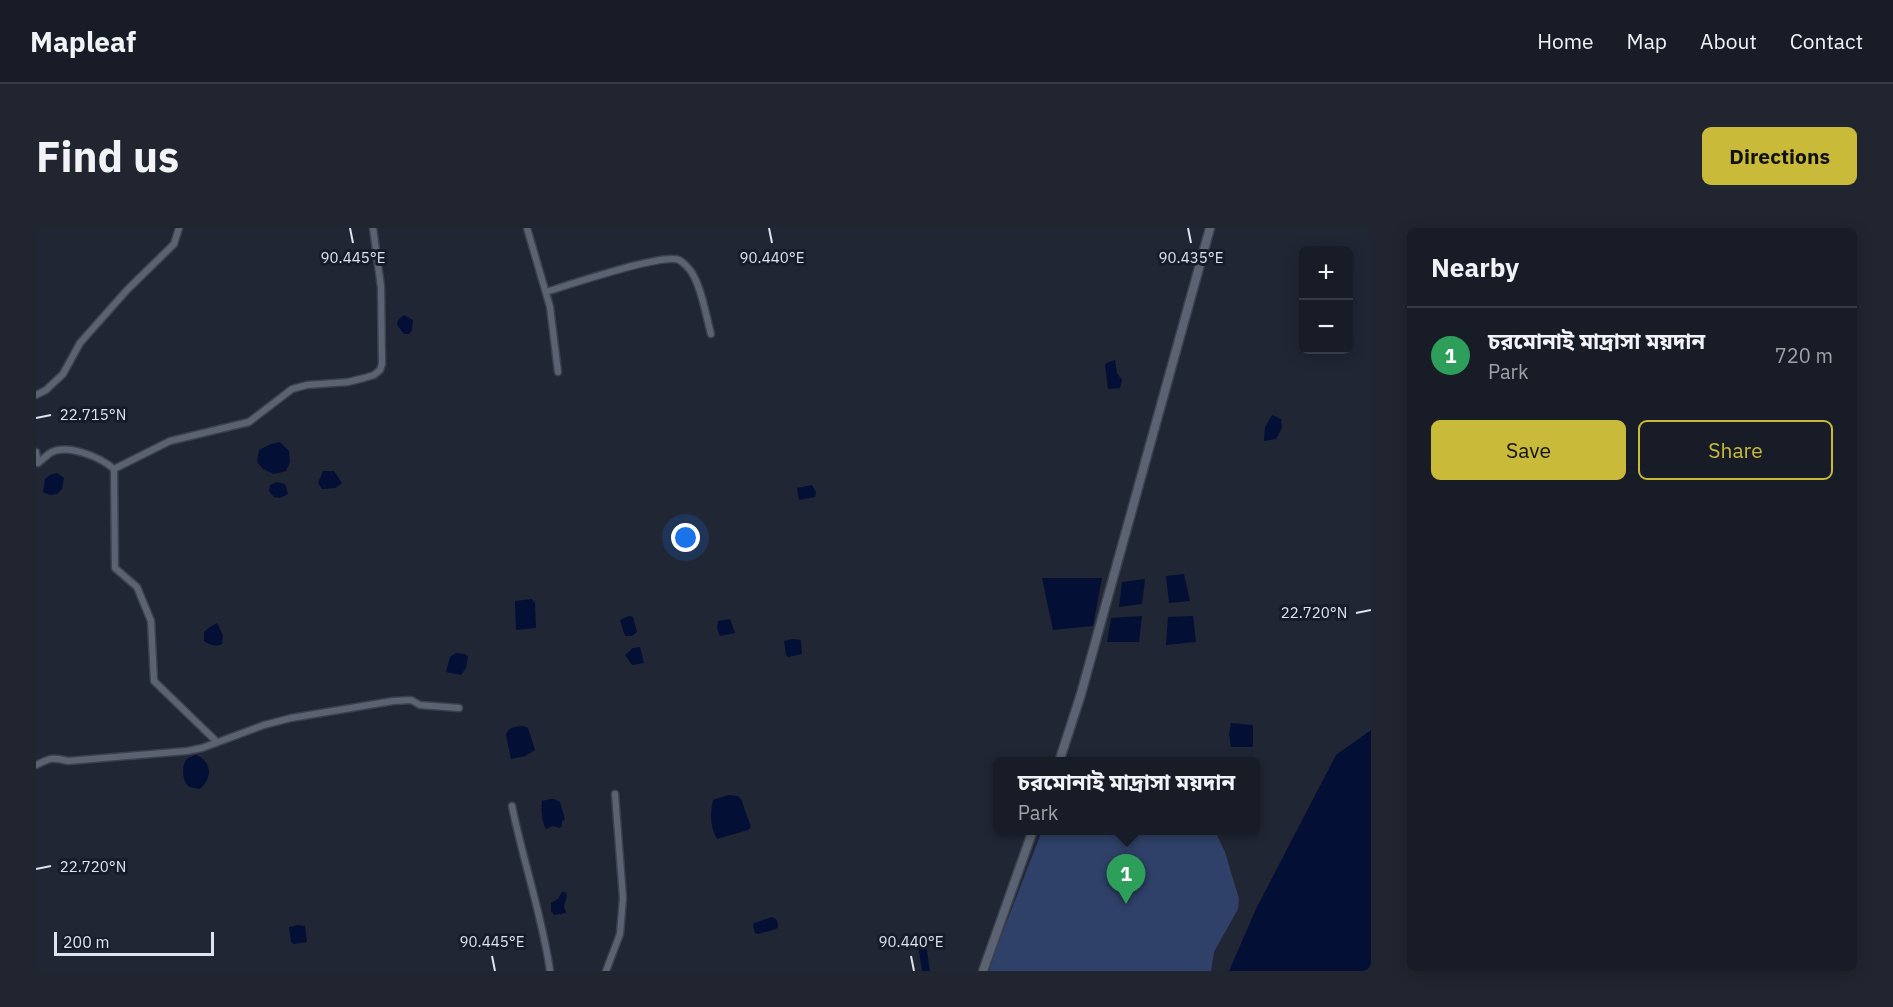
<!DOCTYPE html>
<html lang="en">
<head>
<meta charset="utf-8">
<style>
  :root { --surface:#181c27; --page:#21252f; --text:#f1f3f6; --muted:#9fa1a7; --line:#363a44; --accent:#c9ba3a }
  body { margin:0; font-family:"IBM Plex Sans","Noto Sans Bengali",sans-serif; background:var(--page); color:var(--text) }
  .controls { position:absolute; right:18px; top:18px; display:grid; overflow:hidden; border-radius:9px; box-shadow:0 3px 15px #0003 }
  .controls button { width:54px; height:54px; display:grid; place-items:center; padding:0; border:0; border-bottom:2px solid var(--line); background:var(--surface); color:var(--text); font:30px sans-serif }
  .scale { position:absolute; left:18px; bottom:15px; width:160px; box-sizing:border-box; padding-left:6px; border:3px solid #dfe3ed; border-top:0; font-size:16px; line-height:21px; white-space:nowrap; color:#dfe3ed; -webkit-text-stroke:4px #161d2a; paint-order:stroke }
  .you { position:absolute; left:650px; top:310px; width:21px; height:21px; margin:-15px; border:4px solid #fff; border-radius:50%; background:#1a73e8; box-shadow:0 0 0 9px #1a73e833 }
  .badge { display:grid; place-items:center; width:39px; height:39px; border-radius:50%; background:var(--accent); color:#fff; font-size:20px; font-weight:700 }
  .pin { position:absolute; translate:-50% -50px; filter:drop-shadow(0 2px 3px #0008) }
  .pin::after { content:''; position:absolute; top:32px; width:21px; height:18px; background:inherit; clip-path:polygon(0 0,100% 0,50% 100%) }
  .popup { position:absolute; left:957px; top:529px; width:267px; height:78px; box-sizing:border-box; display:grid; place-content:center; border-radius:9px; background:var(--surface); filter:drop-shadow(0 2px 4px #0005); font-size:20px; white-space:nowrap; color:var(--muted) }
  .popup b { font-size:22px; color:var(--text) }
  .popup::after { content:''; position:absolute; left:50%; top:100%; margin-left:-12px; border:12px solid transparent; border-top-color:var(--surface) }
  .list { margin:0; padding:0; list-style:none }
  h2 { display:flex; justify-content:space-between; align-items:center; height:78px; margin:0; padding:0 24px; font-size:26px }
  h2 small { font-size:20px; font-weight:400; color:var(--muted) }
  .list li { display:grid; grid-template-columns:39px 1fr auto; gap:18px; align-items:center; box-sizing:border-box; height:96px; padding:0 24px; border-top:2px solid var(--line) }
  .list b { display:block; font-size:22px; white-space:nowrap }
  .list p { margin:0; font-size:20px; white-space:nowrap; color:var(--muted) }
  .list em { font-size:20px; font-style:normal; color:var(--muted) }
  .actions { display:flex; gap:12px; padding:18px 24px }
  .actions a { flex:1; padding:14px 0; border:2px solid var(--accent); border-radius:9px; text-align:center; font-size:21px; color:var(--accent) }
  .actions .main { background:var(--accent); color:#111 }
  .map { position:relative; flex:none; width:1335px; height:743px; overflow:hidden; border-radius:9px }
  header { display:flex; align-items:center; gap:36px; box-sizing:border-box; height:84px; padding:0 30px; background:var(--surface); border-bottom:2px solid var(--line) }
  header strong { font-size:28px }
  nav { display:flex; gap:33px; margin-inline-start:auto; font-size:21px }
  .intro { display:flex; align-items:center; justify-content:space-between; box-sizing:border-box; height:144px; padding:0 36px }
  h1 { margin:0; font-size:42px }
  .button { padding:15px 27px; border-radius:9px; background:var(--accent); color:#111; font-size:21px; font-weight:700 }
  main { display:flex; gap:36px; padding:0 36px }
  aside { flex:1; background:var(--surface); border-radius:9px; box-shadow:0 3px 15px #0003 }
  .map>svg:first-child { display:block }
</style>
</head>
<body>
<header>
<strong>Mapleaf</strong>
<nav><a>Home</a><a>Map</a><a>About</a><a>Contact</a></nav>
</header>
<div class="intro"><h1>Find us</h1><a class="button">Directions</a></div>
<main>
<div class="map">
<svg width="1335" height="743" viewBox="0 0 1335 743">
  <rect width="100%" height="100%" fill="#202634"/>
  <polygon fill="#2f4168" points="1167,602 1180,605 1189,624 1203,671 1202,681 1178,724 1175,743 953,743 962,716 1006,603"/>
  <g fill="#030f34">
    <polygon points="368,87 377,92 376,102 373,106 368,106 361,97 362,92"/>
    <polygon points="1079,132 1081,145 1086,152 1084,160 1072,161 1069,137 1071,135"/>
    <polygon points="1236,187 1245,191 1246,200 1240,211 1228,213 1229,199"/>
    <polygon points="244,214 253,223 254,234 250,243 238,246 227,241 221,234 223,222 235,216"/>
    <polygon points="287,243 298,243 306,255 299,260 286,261 282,255"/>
    <polygon points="21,245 28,250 26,261 21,266 14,267 7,264 9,251 14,247"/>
    <polygon points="241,254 249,256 252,266 244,270 238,269 233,263 234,257"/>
    <polygon points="776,257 780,264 779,269 763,272 761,260"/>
    <polygon points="1148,346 1154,373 1133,375 1130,348"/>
    <polygon points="1006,350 1066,350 1057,398 1017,402"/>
    <polygon points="1109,351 1106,376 1083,379 1086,354"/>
    <polygon points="496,371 499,375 500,400 480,402 479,373"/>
    <polygon points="593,388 597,389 601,404 596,408 589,408 584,392"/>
    <polygon points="1106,388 1103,414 1071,414 1075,390"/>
    <polygon points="1157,388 1160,414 1130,417 1132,389"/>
    <polygon points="694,391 699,405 684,408 681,401 682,393"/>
    <path d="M181 395 187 407 186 416C181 419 173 417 168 413V404L174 399Z"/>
    <polygon points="757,411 765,412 766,426 752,429 750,427 748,413"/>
    <polygon points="604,419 608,435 596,437 589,427 597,420"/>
    <polygon points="420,425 429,426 432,429 430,440 425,447 410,444 414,429"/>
    <polygon points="1195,495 1217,497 1217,519 1195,519 1193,506"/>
    <path d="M487 498 492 500 499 522 489 528 475 531 470 507C472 499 480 499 487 498Z"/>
    <polygon points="1335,502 1335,743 1193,743 1220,681 1300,527"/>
    <path d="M160 527C176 534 177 549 164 561 162 560 156 560 154 559 146 555 145 537 151 531 153 529 157 528 160 527Z"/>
    <path d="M692 567 702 568 705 571 715 599 712 602 681 611C674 600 674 584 677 572Z"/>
    <path d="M514 571H518L524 574 529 592 526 593V598L524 600 517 598 510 601C506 595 505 582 506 573Z"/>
    <polygon points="526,664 529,664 531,668 528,678 530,685 518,687 515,683 515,675 522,671"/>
    <polygon points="736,689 741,692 742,699 740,701 722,706 719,705 717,697 718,695"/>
    <polygon points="262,697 269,698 271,714 257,716 255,714 253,699"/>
    <polygon points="885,716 890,716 894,743 886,743 882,717"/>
  </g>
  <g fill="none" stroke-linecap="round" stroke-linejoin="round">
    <g stroke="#3c424d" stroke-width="9">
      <g id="street">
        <polyline points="491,0 514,79 522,144"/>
        <path d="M510 64C532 57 627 25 643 32 647 34 654 41 656 45 666 61 670 88 675 106"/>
        <polyline points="0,167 10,162 27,146 44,115 91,62 138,16 143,0"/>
        <path d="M0 224 2 235C6 232 10 228 14 225 31 215 64 229 78 241"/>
        <polyline points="181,514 118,453 115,393 101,359 79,340 78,241 134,213 213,194 256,161 271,157 312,154 328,150 338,147 344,142 346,136 345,59 337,0"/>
        <path d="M0 537C14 530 16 529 32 533L151 523 166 520 228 497 255 490 357 473 375 472 384 477 423 480"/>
        <path d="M476 578C487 633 506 687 514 743"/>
        <polyline points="570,743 584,706 587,670 579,566"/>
      </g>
    </g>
    <g stroke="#3c424d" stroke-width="11">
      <g id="secondary">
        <polyline points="1023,534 1045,466 1174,0"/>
        <polyline points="947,743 997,602"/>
      </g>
    </g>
    <use href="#street" stroke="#5b6372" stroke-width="6"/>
    <use href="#secondary" stroke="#5b6372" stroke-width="8"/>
  </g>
  <path fill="none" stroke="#dfe3ed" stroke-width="2" d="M314 0 317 15M733 0 736 15M1152 0 1155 15M0 190 15 187M1320 385 1335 382M0 641 15 638M456 728 459 743M875 728 878 743"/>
  <g font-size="15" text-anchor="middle" fill="#dfe3ed" stroke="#161d2a" stroke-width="6" stroke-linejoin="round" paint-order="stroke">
    <text x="317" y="35">90.445°E</text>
    <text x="736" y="35">90.440°E</text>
    <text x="1155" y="35">90.435°E</text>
    <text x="57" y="192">22.715°N</text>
    <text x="1278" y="390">22.720°N</text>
    <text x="57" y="644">22.720°N</text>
    <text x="456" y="719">90.445°E</text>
    <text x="875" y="719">90.440°E</text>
  </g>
</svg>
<div class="controls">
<button>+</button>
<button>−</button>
</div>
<div class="scale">200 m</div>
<div class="you"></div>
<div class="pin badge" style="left:1090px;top:676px;background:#2e9e5b">1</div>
<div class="popup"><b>চরমোনাই মাদ্রাসা ময়দান</b>Park</div>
</div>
<aside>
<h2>Nearby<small></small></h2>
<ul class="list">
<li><span class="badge" style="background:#2e9e5b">1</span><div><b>চরমোনাই মাদ্রাসা ময়দান</b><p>Park</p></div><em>720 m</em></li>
</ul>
<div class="actions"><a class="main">Save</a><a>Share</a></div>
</aside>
</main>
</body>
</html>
